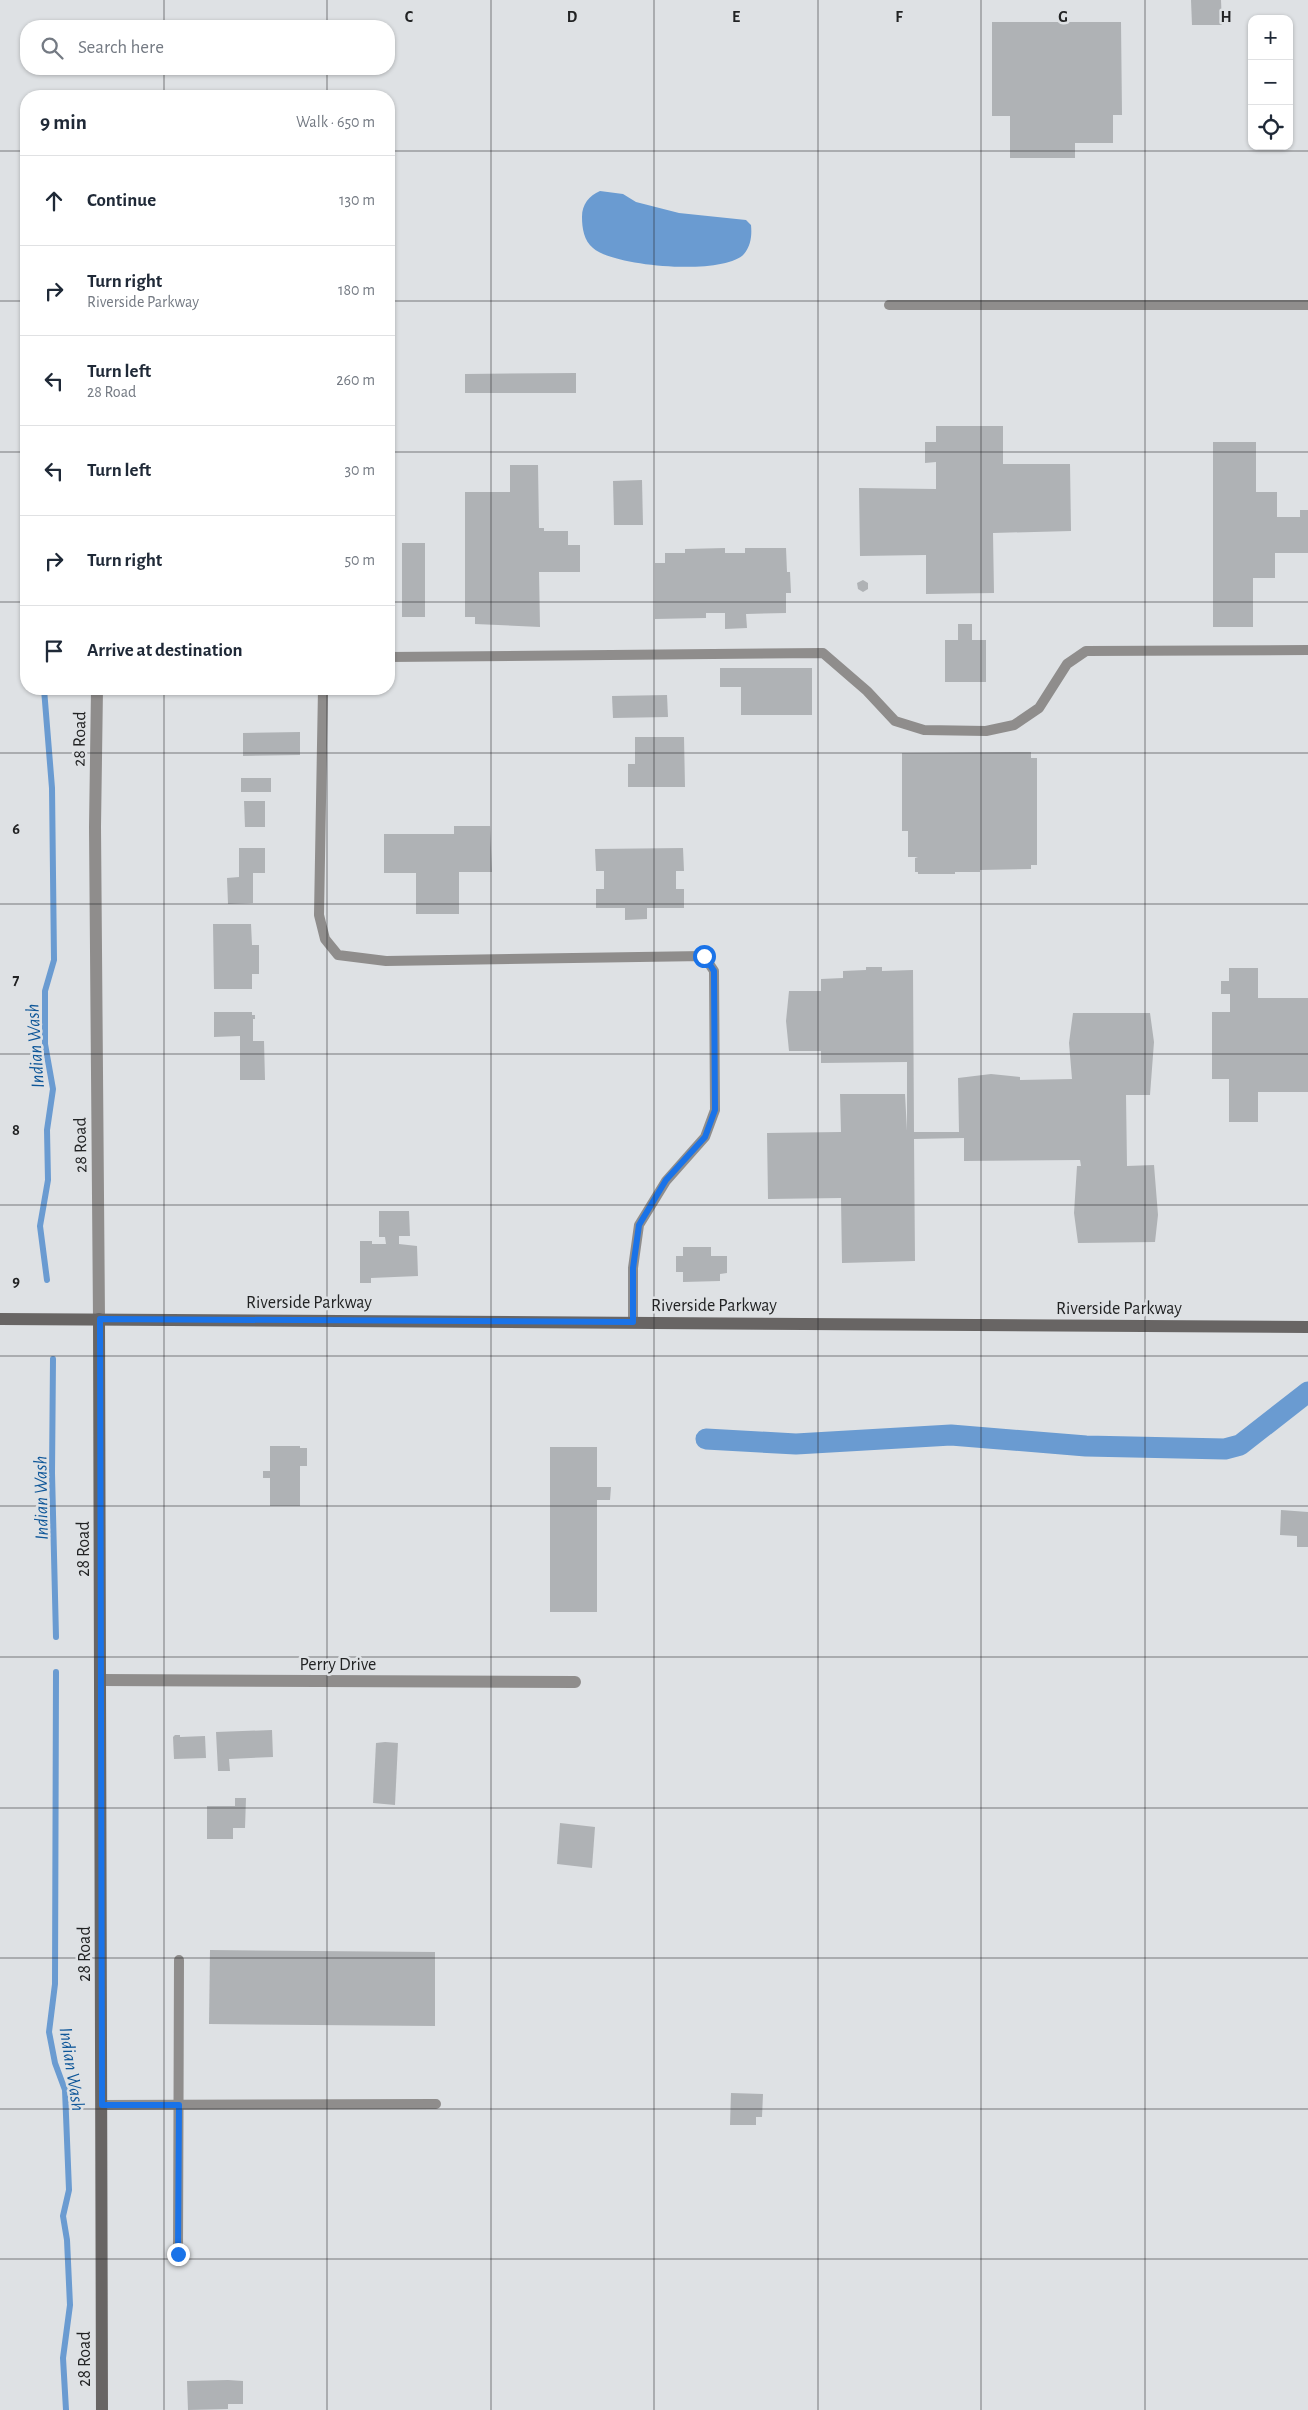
<!DOCTYPE html>
<html lang="en">
<head>
<meta charset="utf-8">
<style>
  :root { --surface:#fff; --page:#f2f2f3; --text:#1f2937; --muted:#747a83; --line:#e0e1e3 }
  body { margin:0; font-family:"Alegreya Sans",sans-serif; background:var(--page); color:var(--text) }
  .controls { position:absolute; right:15px; top:15px; display:grid; overflow:hidden; border-radius:10px; box-shadow:0 1px 4px #0004 }
  .controls button { width:45px; height:45px; display:grid; place-items:center; padding:0; border:0; border-bottom:1px solid var(--line); background:var(--surface); color:var(--text); font:25px sans-serif }
  .stop { position:absolute; width:15px; height:15px; margin:-11px; border:4px solid #1a73e8; border-radius:50%; background:#fff }
  .stop.end { background:#1a73e8; border-color:#fff; box-shadow:0 1px 5px #0008 }
  .list { margin:0; padding:0; list-style:none }
  h2 { display:flex; justify-content:space-between; align-items:center; height:65px; margin:0; padding:0 20px; font-size:21px }
  h2 small { font-size:16px; font-weight:400; color:var(--muted) }
  .list li { display:grid; grid-template-columns:32px 1fr auto; gap:15px; align-items:center; box-sizing:border-box; height:90px; padding:0 20px; border-top:1px solid var(--line) }
  .list b { display:block; font-size:19px; white-space:nowrap }
  .list p { margin:0; font-size:16px; white-space:nowrap; color:var(--muted) }
  .list em { font-size:16px; font-style:normal; color:var(--muted) }
  .icon { flex:none; width:28px; height:28px; fill:none; stroke:currentColor; stroke-width:2; stroke-linecap:round; stroke-linejoin:round }
  .map { position:relative; flex:none; width:1308px; height:2410px; overflow:hidden }
  .search { position:absolute; background:var(--surface); box-shadow:0 1px 4px #0004; left:20px; top:20px; width:375px; height:55px; display:flex; align-items:center; gap:12px; box-sizing:border-box; padding:0 18px; border-radius:20px; color:var(--muted); font-size:19px }
  .panel { position:absolute; background:var(--surface); box-shadow:0 1px 4px #0004; left:20px; top:90px; width:375px; height:605px; border-radius:20px }
  .map>svg:first-child { display:block }
</style>
</head>
<body>
<div class="map">
<svg width="1308" height="2410" viewBox="0 0 1308 2410">
  <rect width="100%" height="100%" fill="#dee1e4"/>
  <path fill="#6a9bd1" d="M600 191 623 194 636 202 679 213 746 220 751 225C752 235 751 246 744 254 724 276 614 267 593 248 584 241 582 228 582 217 582 204 589 196 600 191Z"/>
  <g fill="none" stroke-linecap="round" stroke-linejoin="round">
    <g stroke="#6a9bd1" stroke-width="6">
      <polyline points="44,689 52,788 54,960 45,991 45,1044 53,1089 47,1130 48,1180 40,1226 47,1280"/>
      <polyline points="53,1359 52,1473 56,1637"/>
      <polyline points="56,1672 55,1984 49,2032 55,2063 65,2090 69,2190 63,2216 67,2240 70,2305 63,2358 66,2410"/>
    </g>
    <polyline stroke="#6a9bd1" stroke-width="21" points="706,1439 796,1444 951,1435 1086,1446 1225,1449 1240,1445 1308,1392"/>
  </g>
  <g fill="#afb2b5">
    <polygon points="1191,0 1221,0 1222,25 1192,25"/>
    <polygon points="992,22 1121,22 1122,115 1113,115 1113,143 1075,143 1075,158 1010,158 1010,116 992,116"/>
    <polygon points="576,373 576,393 465,393 465,374"/>
    <polygon points="936,426 1003,426 1003,464 1070,464 1071,531 993,533 994,593 926,594 926,555 860,556 859,488 936,489 936,462 925,463 925,442 936,442"/>
    <polygon points="1213,442 1256,442 1256,492 1277,492 1277,517 1300,517 1300,510 1308,510 1308,553 1275,553 1275,578 1253,578 1253,627 1213,627"/>
    <polygon points="510,465 538,465 539,528 544,528 544,531 568,531 568,545 580,545 580,572 539,572 540,627 475,624 475,617 465,617 465,492 510,492"/>
    <polygon points="642,480 643,525 614,525 613,481"/>
    <rect x="402" y="543" width="23" height="74"/>
    <polygon points="725,548 725,553 745,553 745,548 786,548 787,572 790,572 791,593 786,593 786,613 746,614 747,628 725,629 725,613 706,613 706,618 655,619 655,563 665,563 665,553 685,553 685,549"/>
    <polygon points="863,580 868,583 868,589 863,592 858,589 857,583"/>
    <polygon points="958,624 972,624 972,640 986,640 986,682 945,682 945,640 958,640"/>
    <polygon points="720,668 812,668 812,715 741,715 741,687 720,687"/>
    <polygon points="667,695 668,717 613,718 612,696"/>
    <polygon points="300,732 300,755 243,756 243,733"/>
    <polygon points="635,737 684,737 685,787 628,787 628,764 635,764"/>
    <polygon points="1031,752 1031,758 1037,758 1037,865 1031,865 1031,869 980,870 980,872 955,872 955,874 918,874 918,872 915,872 915,858 918,857 908,857 908,831 902,831 902,753"/>
    <rect x="241" y="778" width="30" height="14"/>
    <polygon points="244,801 265,801 265,827 245,827"/>
    <polygon points="454,826 490,826 492,872 459,872 459,914 416,914 416,873 384,873 384,834 454,834"/>
    <polygon points="239,848 265,848 265,873 253,873 253,903 228,904 227,878 239,877"/>
    <polygon points="683,848 684,871 676,871 676,889 684,889 684,908 647,908 647,919 625,920 625,908 596,908 596,889 604,889 604,871 596,871 595,849"/>
    <polygon points="213,924 251,924 252,945 259,945 259,974 252,974 252,989 214,989"/>
    <polygon points="866,967 882,967 882,971 913,970 914,1132 959,1132 958,1078 991,1074 1020,1077 1020,1080 1072,1079 1069,1043 1073,1013 1150,1013 1154,1042 1150,1095 1126,1095 1127,1166 1154,1165 1158,1215 1155,1242 1078,1243 1074,1213 1077,1166 1081,1166 1080,1160 964,1161 964,1138 914,1139 915,1261 842,1263 841,1198 768,1199 767,1133 841,1132 840,1094 905,1094 907,1131 907,1062 821,1063 821,1051 789,1051 786,1021 789,991 821,991 821,979 843,978 843,971 866,970"/>
    <polygon points="1229,968 1258,968 1258,998 1308,998 1308,1092 1258,1092 1258,1122 1229,1122 1229,1079 1212,1079 1212,1012 1230,1012 1230,994 1221,994 1221,981 1229,981"/>
    <polygon points="214,1012 252,1012 252,1015 255,1015 255,1019 253,1019 253,1041 264,1041 265,1080 240,1080 240,1036 214,1037"/>
    <polygon points="379,1211 409,1211 410,1236 399,1236 399,1244 417,1246 418,1276 371,1278 371,1283 360,1283 360,1241 372,1241 372,1244 386,1244 385,1237 379,1237"/>
    <polygon points="683,1247 711,1247 711,1256 727,1256 727,1273 720,1274 720,1281 683,1282 683,1272 676,1272 676,1256 683,1256"/>
    <polygon points="270,1446 300,1446 300,1448 307,1448 307,1466 300,1466 300,1506 270,1506 270,1478 263,1478 263,1471 270,1471"/>
    <polygon points="550,1447 597,1447 597,1487 611,1487 610,1500 597,1500 597,1612 550,1612"/>
    <polygon points="1281,1510 1308,1512 1308,1547 1297,1547 1297,1536 1280,1535"/>
    <polygon points="272,1730 273,1757 229,1759 230,1771 218,1771 216,1732"/>
    <polygon points="175,1735 180,1735 180,1737 205,1736 206,1758 174,1759 173,1737"/>
    <polygon points="385,1742 398,1743 395,1805 373,1803 376,1743"/>
    <polygon points="235,1798 246,1798 245,1828 233,1828 233,1839 207,1839 207,1806 235,1806"/>
    <polygon points="560,1823 595,1827 592,1868 557,1864"/>
    <polygon points="210,1950 435,1952 435,2026 209,2024"/>
    <polygon points="731,2093 763,2094 762,2117 756,2117 756,2125 730,2125"/>
    <polygon points="228,2380 243,2381 243,2404 228,2404 228,2409 188,2410 187,2381"/>
  </g>
  <g fill="none" stroke-linecap="round" stroke-linejoin="round">
    <g stroke="#8f8d8c" stroke-width="10">
      <polyline points="889,305 1308,305"/>
      <polyline points="389,657 823,653 867,691 895,721 924,730 986,731 1014,725 1039,708 1067,664 1086,651 1308,650"/>
      <polyline points="323,689 319,915 325,939 338,955 386,961 704,956 714,971 715,1110 705,1137 666,1181 639,1225 633,1268 633,1322"/>
      <polyline points="102,2105 436,2104"/>
      <polyline points="178,2254 179,1960"/>
    </g>
    <g stroke="#8f8d8c" stroke-width="12">
      <polyline points="97,689 95,827 99,1319"/>
      <polyline points="101,1680 575,1682"/>
    </g>
    <g stroke="#686564" stroke-width="12">
      <polyline points="0,1319 1308,1327"/>
      <polyline points="99,1319 102,2410"/>
    </g>
  </g>
  <g fill="none" stroke-linecap="round" stroke-linejoin="round">
    <polyline stroke="#1a73e8" stroke-width="6" points="178,2254 179,2105 102,2105 100,1319 633,1322 633,1268 639,1225 666,1180 705,1137 715,1110 714,971 704,956"/>
  </g>
  <path fill="none" stroke="#222324" stroke-width="1" stroke-opacity="0.55" d="M164 0V26M327 0V26M491 0V2410M654 0V2410M818 0V2410M981 0V2410M1145 0V2410M164 69V96M327 69V96M0 151H26M389 151H1308M0 301H26M389 301H1308M0 452H26M389 452H1308M0 602H26M389 602H1308M164 689V2410M327 689V2410M0 753H1308M0 904H1308M0 1054H1308M0 1205H1308M0 1356H1308M0 1506H1308M0 1657H1308M0 1808H1308M0 1958H1308M0 2109H1308M0 2259H1308"/>
  <g text-anchor="middle" stroke-width="5" stroke-linejoin="round" paint-order="stroke">
    <g font-size="18" fill="#222324" stroke="#dee1e4">
      <text transform="translate(79 739) rotate(-89)" y="6">28 Road</text>
      <text transform="translate(80 1145) rotate(-91)" y="6">28 Road</text>
      <text x="309" y="1308">Riverside Parkway</text>
      <text x="714" y="1311">Riverside Parkway</text>
      <text x="1119" y="1314">Riverside Parkway</text>
      <text transform="translate(83 1549) rotate(-90)" y="6">28 Road</text>
      <text x="338" y="1670">Perry Drive</text>
      <text transform="translate(84 1954) rotate(-90)" y="6">28 Road</text>
      <text transform="translate(84 2359) rotate(-90)" y="6">28 Road</text>
    </g>
    <g font-size="19" font-style="italic" fill="#0f5799" stroke="#dee1e4">
      <text transform="translate(34 1046) rotate(-94)" y="7">Indian Wash</text>
      <text transform="translate(40 1498) rotate(-91)" y="7">Indian Wash</text>
      <text transform="translate(73 2069) rotate(81)" y="7">Indian Wash</text>
    </g>
  </g>
  <g font-size="16" text-anchor="middle" font-weight="bold" fill="#222324" stroke="#dee1e4" stroke-width="5" stroke-linejoin="round" paint-order="stroke">
    <text x="409" y="22">C</text>
    <text x="572" y="22">D</text>
    <text x="736" y="22">E</text>
    <text x="899" y="22">F</text>
    <text x="1063" y="22">G</text>
    <text x="1226" y="22">H</text>
    <text x="16" y="834">6</text>
    <text x="16" y="985">7</text>
    <text x="16" y="1135">8</text>
    <text x="16" y="1286">9</text>
  </g>
</svg>
<div class="controls">
<button>+</button>
<button>−</button>
<button><svg class="icon" aria-label="locate" viewBox="0 0 24 24"><circle cx="12" cy="12" r="6"/><path d="M12 2v4M12 18v4M2 12h4M18 12h4"/></svg></button>
</div>
<div class="stop" style="left:704px;top:956px"></div>
<div class="stop end" style="left:178px;top:2254px"></div>
<div class="search"><svg class="icon" aria-label="search" viewBox="0 0 24 24"><circle cx="10" cy="10" r="6"/><path d="M15 15l6 6"/></svg>Search here</div>
<section class="panel">
<h2>9 min<small>Walk · 650 m</small></h2>
<ul class="list">
<li><svg class="icon" aria-label="ahead" viewBox="0 0 24 24"><path d="M12 20V5M6 11l6-6 6 6"/></svg><div><b>Continue</b></div><em>130 m</em></li>
<li><svg class="icon" aria-label="right" viewBox="0 0 24 24"><path d="M7 20v-9h11M14 6l5 5-5 5"/></svg><div><b>Turn right</b><p>Riverside Parkway</p></div><em>180 m</em></li>
<li><svg class="icon" aria-label="left" viewBox="0 0 24 24"><path d="M17 20v-9H6M10 6l-5 5 5 5"/></svg><div><b>Turn left</b><p>28 Road</p></div><em>260 m</em></li>
<li><svg class="icon" aria-label="left" viewBox="0 0 24 24"><path d="M17 20v-9H6M10 6l-5 5 5 5"/></svg><div><b>Turn left</b></div><em>30 m</em></li>
<li><svg class="icon" aria-label="right" viewBox="0 0 24 24"><path d="M7 20v-9h11M14 6l5 5-5 5"/></svg><div><b>Turn right</b></div><em>50 m</em></li>
<li><svg class="icon" aria-label="arrive" viewBox="0 0 24 24"><path d="M6 21V4h12l-3 4 3 4H6"/></svg><div><b>Arrive at destination</b></div></li>
</ul>
</section>
</div>
</body>
</html>
